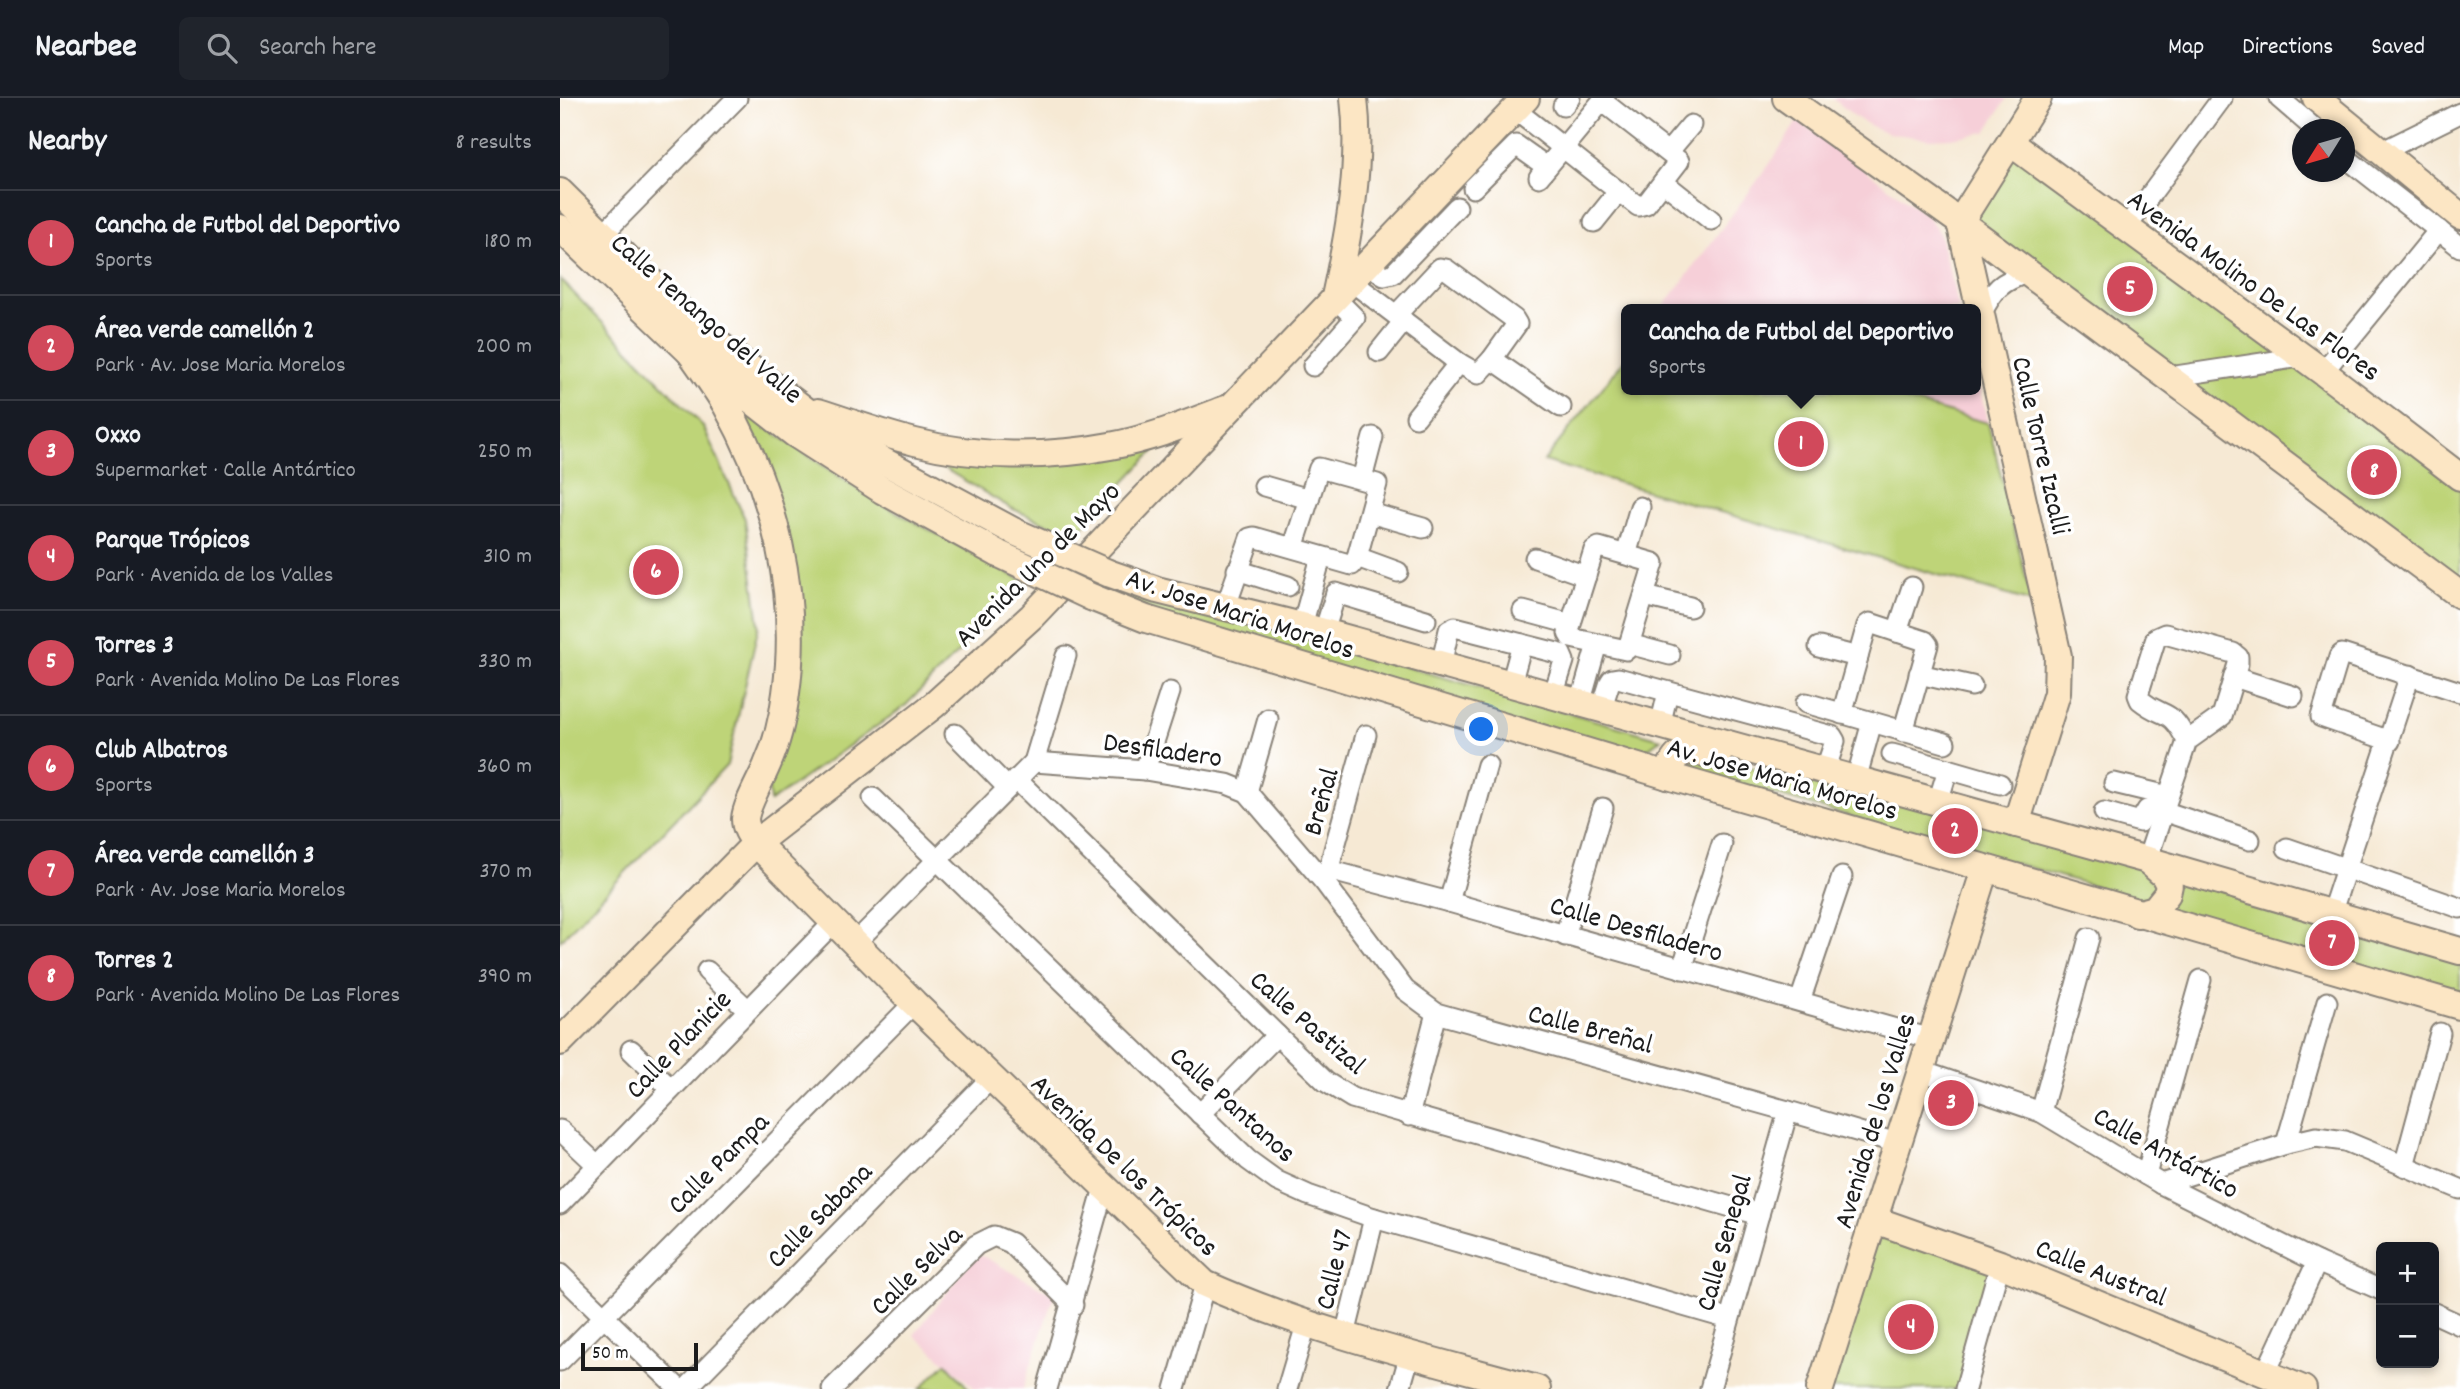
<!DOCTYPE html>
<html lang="en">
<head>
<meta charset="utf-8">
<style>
  :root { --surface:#171b24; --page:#20242c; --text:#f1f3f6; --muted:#9ea1a6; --line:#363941; --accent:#d1495b }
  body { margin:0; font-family:Dekko,sans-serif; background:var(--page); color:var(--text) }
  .controls { position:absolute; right:21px; bottom:21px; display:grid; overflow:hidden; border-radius:10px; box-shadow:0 4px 10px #0003 }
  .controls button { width:63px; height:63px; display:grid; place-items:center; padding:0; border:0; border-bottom:2px solid var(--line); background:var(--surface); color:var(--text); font:35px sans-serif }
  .compass { position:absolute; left:1732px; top:21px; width:63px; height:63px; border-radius:50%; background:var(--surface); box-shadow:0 4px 10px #0003; rotate:233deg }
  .scale { position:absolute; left:21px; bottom:18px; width:117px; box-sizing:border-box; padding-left:7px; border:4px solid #1c1c1c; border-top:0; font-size:19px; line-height:24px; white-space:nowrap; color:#1c1c1c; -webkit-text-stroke:5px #fff; paint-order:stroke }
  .you { position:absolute; left:922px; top:632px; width:24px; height:24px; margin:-18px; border:5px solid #fff; border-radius:50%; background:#1a73e8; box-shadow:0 0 0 10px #1a73e833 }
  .badge { display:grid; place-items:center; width:46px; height:46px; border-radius:50%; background:var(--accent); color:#fff; font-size:23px; font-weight:700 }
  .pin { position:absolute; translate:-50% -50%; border:4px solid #fff; box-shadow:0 2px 7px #0006 }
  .popup { position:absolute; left:1061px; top:206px; width:360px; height:91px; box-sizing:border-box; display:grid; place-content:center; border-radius:10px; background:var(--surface); filter:drop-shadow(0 2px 5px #0005); font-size:23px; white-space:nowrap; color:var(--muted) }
  .popup b { font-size:26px; color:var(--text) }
  .popup::after { content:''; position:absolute; left:50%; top:100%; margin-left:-14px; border:14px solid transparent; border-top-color:var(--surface) }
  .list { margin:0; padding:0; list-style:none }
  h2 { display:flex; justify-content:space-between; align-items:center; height:91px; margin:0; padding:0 28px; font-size:30px }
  h2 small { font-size:23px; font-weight:400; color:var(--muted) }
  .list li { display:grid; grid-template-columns:46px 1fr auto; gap:21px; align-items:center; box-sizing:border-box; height:105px; padding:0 28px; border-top:2px solid var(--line) }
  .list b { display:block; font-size:26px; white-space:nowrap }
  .list p { margin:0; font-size:23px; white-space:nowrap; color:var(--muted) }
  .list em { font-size:23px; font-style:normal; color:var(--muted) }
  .icon { flex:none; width:38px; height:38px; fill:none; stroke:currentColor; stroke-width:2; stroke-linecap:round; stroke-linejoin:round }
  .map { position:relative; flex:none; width:1900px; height:1291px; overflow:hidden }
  header { display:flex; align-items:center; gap:42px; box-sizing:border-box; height:98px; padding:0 35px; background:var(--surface); border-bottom:2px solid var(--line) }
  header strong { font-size:33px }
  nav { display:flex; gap:38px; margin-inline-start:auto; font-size:24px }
  .search { width:490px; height:63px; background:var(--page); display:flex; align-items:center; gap:18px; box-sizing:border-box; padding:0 24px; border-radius:10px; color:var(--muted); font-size:26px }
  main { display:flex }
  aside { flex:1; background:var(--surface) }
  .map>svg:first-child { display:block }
</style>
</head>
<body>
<header>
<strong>Nearbee</strong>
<div class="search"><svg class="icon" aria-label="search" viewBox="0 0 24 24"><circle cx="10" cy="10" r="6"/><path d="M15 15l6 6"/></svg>Search here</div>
<nav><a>Map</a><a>Directions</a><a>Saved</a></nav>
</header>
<main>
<aside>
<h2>Nearby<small>8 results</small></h2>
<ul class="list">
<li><span class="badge">1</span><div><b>Cancha de Futbol del Deportivo</b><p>Sports</p></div><em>180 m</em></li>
<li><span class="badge">2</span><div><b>Área verde camellón 2</b><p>Park · Av. Jose Maria Morelos</p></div><em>200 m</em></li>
<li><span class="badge">3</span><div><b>Oxxo</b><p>Supermarket · Calle Antártico</p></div><em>250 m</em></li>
<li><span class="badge">4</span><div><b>Parque Trópicos</b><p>Park · Avenida de los Valles</p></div><em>310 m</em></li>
<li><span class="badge">5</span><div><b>Torres 3</b><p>Park · Avenida Molino De Las Flores</p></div><em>330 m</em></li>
<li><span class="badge">6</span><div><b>Club Albatros</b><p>Sports</p></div><em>360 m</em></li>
<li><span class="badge">7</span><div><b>Área verde camellón 3</b><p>Park · Av. Jose Maria Morelos</p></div><em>370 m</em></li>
<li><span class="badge">8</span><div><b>Torres 2</b><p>Park · Avenida Molino De Las Flores</p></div><em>390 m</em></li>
</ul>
</aside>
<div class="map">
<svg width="1900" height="1291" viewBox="0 0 1900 1291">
  <rect width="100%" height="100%" fill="#fff"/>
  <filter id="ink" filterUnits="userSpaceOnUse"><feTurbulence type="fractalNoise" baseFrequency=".0143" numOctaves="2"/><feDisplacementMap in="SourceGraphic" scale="14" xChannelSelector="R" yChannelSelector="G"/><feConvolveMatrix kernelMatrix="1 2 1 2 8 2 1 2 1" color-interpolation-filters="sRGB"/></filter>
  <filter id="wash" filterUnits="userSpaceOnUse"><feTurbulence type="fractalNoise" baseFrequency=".00686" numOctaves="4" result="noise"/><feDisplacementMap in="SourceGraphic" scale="28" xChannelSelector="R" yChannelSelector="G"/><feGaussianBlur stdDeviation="1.57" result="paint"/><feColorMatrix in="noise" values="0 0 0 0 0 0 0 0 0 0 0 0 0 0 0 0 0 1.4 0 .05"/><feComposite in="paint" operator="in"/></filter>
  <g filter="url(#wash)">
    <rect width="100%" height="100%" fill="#f6e9d4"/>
    <g fill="#f6cfd8">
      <polygon points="1272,0 1447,0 1426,34 1391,40 1370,41 1328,35 1313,29 1297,20"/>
      <polygon points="1238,22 1367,118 1379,134 1399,211 1102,211 1209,67"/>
      <polygon points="1416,279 1428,325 1308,292 1416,292"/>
      <polygon points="417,1155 494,1197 463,1291 416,1291 354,1237"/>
    </g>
    <g fill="#bed478" stroke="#6d784a" stroke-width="2">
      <polygon points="1452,48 1737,259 1610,276 1403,124"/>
      <polygon points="0,181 143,328 185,421 199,527 167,667 0,843"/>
      <polygon points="1066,260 1066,292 1308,292 1428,325 1472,504 984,363"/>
      <polygon points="1740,262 1900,381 1900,495 1613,280"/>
      <polygon points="179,311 316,403 467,485 345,608 210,704 208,682 237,569"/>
      <polygon points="608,338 514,438 451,410 345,347 361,351"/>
      <polygon points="531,485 603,500 1101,641 1084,654 1079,662 616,525"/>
      <path d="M1121 662C1152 664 1183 670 1214 671L1590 766 1600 807 1119 669Z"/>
      <polygon points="1609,778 1900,856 1900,906 1600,811"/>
      <polygon points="1316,1124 1436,1166 1403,1291 1262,1291"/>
      <polygon points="386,1265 409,1291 360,1291"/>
    </g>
  </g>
  <g filter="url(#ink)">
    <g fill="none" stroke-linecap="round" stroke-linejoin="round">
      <g stroke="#898278" stroke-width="23">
        <g id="street">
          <polyline points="1719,0 1756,32"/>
          <polyline points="1003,8 1010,0"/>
          <path d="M955 12C996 43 1036 77 1078 108L1086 106 1119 63 1042 3 979 79"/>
          <polyline points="1109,53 1131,27"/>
          <polyline points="1821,54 1900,15"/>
          <polyline points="1790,63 1900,149"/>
          <polyline points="1103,84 1151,122"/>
          <polyline points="913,90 956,47 987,69"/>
          <polyline points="1034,124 1059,93"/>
          <polyline points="1566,130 1662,0"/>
          <polyline points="43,136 177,0"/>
          <polyline points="808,165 824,178 833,176 897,109"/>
          <polyline points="791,183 899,265 918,276 932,261 957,226 954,221 886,171 880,170 836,217"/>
          <path d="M1421 216C1434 191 1441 183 1468 175"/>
          <polyline points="819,254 844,223"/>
          <polyline points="932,261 1001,309"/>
          <polyline points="753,268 795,220 775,200"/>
          <polyline points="1763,274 1879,132"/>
          <polyline points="1609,279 1741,259"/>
          <polyline points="856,319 899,265"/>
          <polyline points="802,381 813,339"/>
          <polyline points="704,388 749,401"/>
          <polyline points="810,415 863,430"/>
          <polygon points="1039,449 1094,465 1068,550 1066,552 1011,540 1008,535 1034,452"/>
          <polyline points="1066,457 1080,409"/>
          <polyline points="797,459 838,474"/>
          <polyline points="975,460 1026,478"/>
          <polyline points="677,472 728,488"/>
          <polyline points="1085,498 1130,509"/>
          <polyline points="666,508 690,440 694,439 792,467 797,459 817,386 759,370 733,450"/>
          <polyline points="963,513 1011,526"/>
          <polyline points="742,528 761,459"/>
          <polyline points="764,534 776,495 866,522"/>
          <polyline points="1337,534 1352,489"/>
          <polyline points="1069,546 1110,557"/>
          <polyline points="1259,549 1298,559"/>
          <polyline points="881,567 889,532 895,529 1001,556 1004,563 993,598"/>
          <polyline points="1359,576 1412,588"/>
          <polyline points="1674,579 1733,598"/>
          <polyline points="951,586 962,546"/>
          <polyline points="1246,605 1385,645"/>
          <polyline points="1020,606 1037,546"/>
          <polyline points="1041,612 1050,584 1052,581 1058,580 1272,638 1275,643 1265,673"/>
          <polyline points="1282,616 1307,527 1310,525 1365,543 1368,547 1343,634"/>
          <polyline points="1100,628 1108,594"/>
          <polyline points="395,636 447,689"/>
          <polyline points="1830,643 1761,619 1779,559 1782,556 1900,594"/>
          <polyline points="1332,656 1388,671 1378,704"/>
          <polyline points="474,664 585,672 667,686 687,694 765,785 845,892 876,915 1228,1013 1337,1045"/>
          <polyline points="1388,671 1440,686"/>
          <polyline points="585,672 610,594"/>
          <polyline points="456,681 717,937 766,984 792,1000 1199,1117"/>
          <polyline points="1296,682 1312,624"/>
          <polyline points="1554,685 1608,698"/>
          <polyline points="687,694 708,621"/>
          <polyline points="313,700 688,1062 717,1083 748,1097 814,1120 1169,1221"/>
          <polyline points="1544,714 1580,724 1587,712 1603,713 1690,742"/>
          <polyline points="1727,750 1900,810"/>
          <path d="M1587 762 1627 643 1662 618 1678 566V559L1673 555 1605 536 1596 540 1578 597 1580 602C1605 622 1609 608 1627 643"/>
          <polyline points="768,772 889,804 1371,941"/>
          <polyline points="765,784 806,637"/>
          <polyline points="889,804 927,667"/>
          <polyline points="1771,816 1850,577"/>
          <polyline points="1005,838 1043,710"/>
          <polyline points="295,845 474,664 506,558"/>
          <polyline points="1122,871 1162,746"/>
          <polyline points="147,873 188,912"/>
          <polyline points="1240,903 1282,779"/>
          <polyline points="71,952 111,991"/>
          <polyline points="1361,973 1481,1014 1601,1086 1757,1164 1821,1192"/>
          <polyline points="1481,1014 1529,840"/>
          <polyline points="640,1016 717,937"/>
          <polyline points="849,1018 876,915"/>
          <polyline points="0,1032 37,1067"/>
          <polyline points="1726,1046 1767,904"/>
          <polyline points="1844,1068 1880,935"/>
          <polyline points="1586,1077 1641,882"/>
          <polyline points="1601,1086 1726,1046 1756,1039 1785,1043 1900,1091"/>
          <polyline points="0,1106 274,824"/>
          <polyline points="0,1176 119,1291"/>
          <polyline points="1874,1215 1900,1227"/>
          <polyline points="785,1237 814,1120"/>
          <polyline points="0,1263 354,905"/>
          <polyline points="1706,1274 1757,1164"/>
          <polyline points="126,1291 431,980"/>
          <polyline points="272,1291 416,1147 434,1138 451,1145 513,1207"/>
          <polyline points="487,1291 544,1090"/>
          <polyline points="615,1291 645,1186"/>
          <polyline points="727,1291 746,1227"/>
          <polyline points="840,1291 850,1256"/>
          <polyline points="1150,1291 1228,1013"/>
          <polyline points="1405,1291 1440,1166"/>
        </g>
      </g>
      <g stroke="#898278" stroke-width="30">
        <g id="secondary">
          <polyline points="1226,0 1400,124 1900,497"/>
          <polyline points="1756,0 1900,118"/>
          <polyline points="1451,45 1763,274 1900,379"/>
          <polyline points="0,94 141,233 286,343 455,434"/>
          <polyline points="0,130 130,254 235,336 322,392 439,456"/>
          <path d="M775 199C789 134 802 67 794 0"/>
          <path d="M130 254C142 271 155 289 166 307 214 393 240 497 226 595 223 619 217 645 207 667 201 682 186 707 185 721 185 731 191 738 196 745L354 905 645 1186C751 1234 865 1260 977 1291"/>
          <path d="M258 314C290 324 322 336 355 344 417 360 487 360 550 348 590 341 629 325 666 311"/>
          <polyline points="548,475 597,492 742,528 1587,762 1900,853"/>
          <polyline points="531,499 586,521 1108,678 1900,908"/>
          <path d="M1108 678C1115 646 1132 652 1158 658"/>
          <polyline points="1456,726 1497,595 1498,558 1400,124 1478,0"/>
          <polyline points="1577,816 1595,811 1607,796 1609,787 1604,777 1587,762"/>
          <polyline points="0,944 196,745 374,607 472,518 966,0"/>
          <polyline points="1315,1122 1440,1166 1743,1291"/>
          <polyline points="1260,1291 1425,771"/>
        </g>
      </g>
      <use href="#street" stroke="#fff" stroke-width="19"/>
      <use href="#secondary" stroke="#fce6c4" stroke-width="26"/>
      <g stroke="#898278" stroke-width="30" stroke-linecap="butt">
        <g id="secondary-bridge">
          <polyline points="455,434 548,475"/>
          <polyline points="439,456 531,499"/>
        </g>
      </g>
      <use href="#secondary-bridge" stroke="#fce6c4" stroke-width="26"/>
    </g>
  </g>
  <g text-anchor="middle" stroke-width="7" stroke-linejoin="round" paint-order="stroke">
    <g font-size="28" fill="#1c1c1c" stroke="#fff">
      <text transform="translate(1695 186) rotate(36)" y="10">Avenida Molino De Las Flores</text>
      <text transform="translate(148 219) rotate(41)" y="10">Calle Tenango del Valle</text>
      <text transform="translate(1483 347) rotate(77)" y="10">Calle Torre Izcalli</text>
      <text transform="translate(476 465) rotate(-45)" y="10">Avenida Uno de Mayo</text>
      <text transform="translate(681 514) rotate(18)" y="10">Av. Jose Maria Morelos</text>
      <text transform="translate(603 650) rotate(8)" y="10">Desfiladero</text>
      <text transform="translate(1223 679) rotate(16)" y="10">Av. Jose Maria Morelos</text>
      <text transform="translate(759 703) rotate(-74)" y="10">Breñal</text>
      <text transform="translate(1077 829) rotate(16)" y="10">Calle Desfiladero</text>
      <text transform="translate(749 923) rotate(41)" y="10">Calle Pastizal</text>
      <text transform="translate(1031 929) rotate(15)" y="10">Calle Breñal</text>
      <text transform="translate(117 945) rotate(-46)" y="10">Calle Planicie</text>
      <text transform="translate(674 1005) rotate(42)" y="10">Calle Pantanos</text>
      <text transform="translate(1313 1022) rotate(-73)" y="10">Avenida de los Valles</text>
      <text transform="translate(1607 1053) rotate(29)" y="10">Calle Antártico</text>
      <text transform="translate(157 1064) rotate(-45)" y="10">Calle Pampa</text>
      <text transform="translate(566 1066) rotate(44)" y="10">Avenida De los Trópicos</text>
      <text transform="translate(258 1116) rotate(-45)" y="10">Calle Sabana</text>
      <text transform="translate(1162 1144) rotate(-74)" y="10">Calle Senegal</text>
      <text transform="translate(355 1171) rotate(-44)" y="10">Calle Selva</text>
      <text transform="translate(772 1171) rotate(-76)" y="10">Calle 47</text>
      <text transform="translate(1542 1173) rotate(22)" y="10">Calle Austral</text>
    </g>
  </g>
</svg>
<div class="controls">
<button>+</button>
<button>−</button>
</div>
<svg class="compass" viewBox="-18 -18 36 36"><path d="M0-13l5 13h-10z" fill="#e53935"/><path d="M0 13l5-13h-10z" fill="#9ea1a6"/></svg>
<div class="scale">50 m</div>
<div class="you"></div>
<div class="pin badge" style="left:1241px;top:346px">1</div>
<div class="popup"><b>Cancha de Futbol del Deportivo</b>Sports</div>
<div class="pin badge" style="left:1395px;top:733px">2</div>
<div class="pin badge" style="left:1391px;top:1005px">3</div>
<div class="pin badge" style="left:1351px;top:1229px">4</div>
<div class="pin badge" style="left:1570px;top:191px">5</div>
<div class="pin badge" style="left:96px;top:474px">6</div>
<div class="pin badge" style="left:1772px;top:845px">7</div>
<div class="pin badge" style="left:1814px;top:374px">8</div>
</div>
</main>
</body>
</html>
